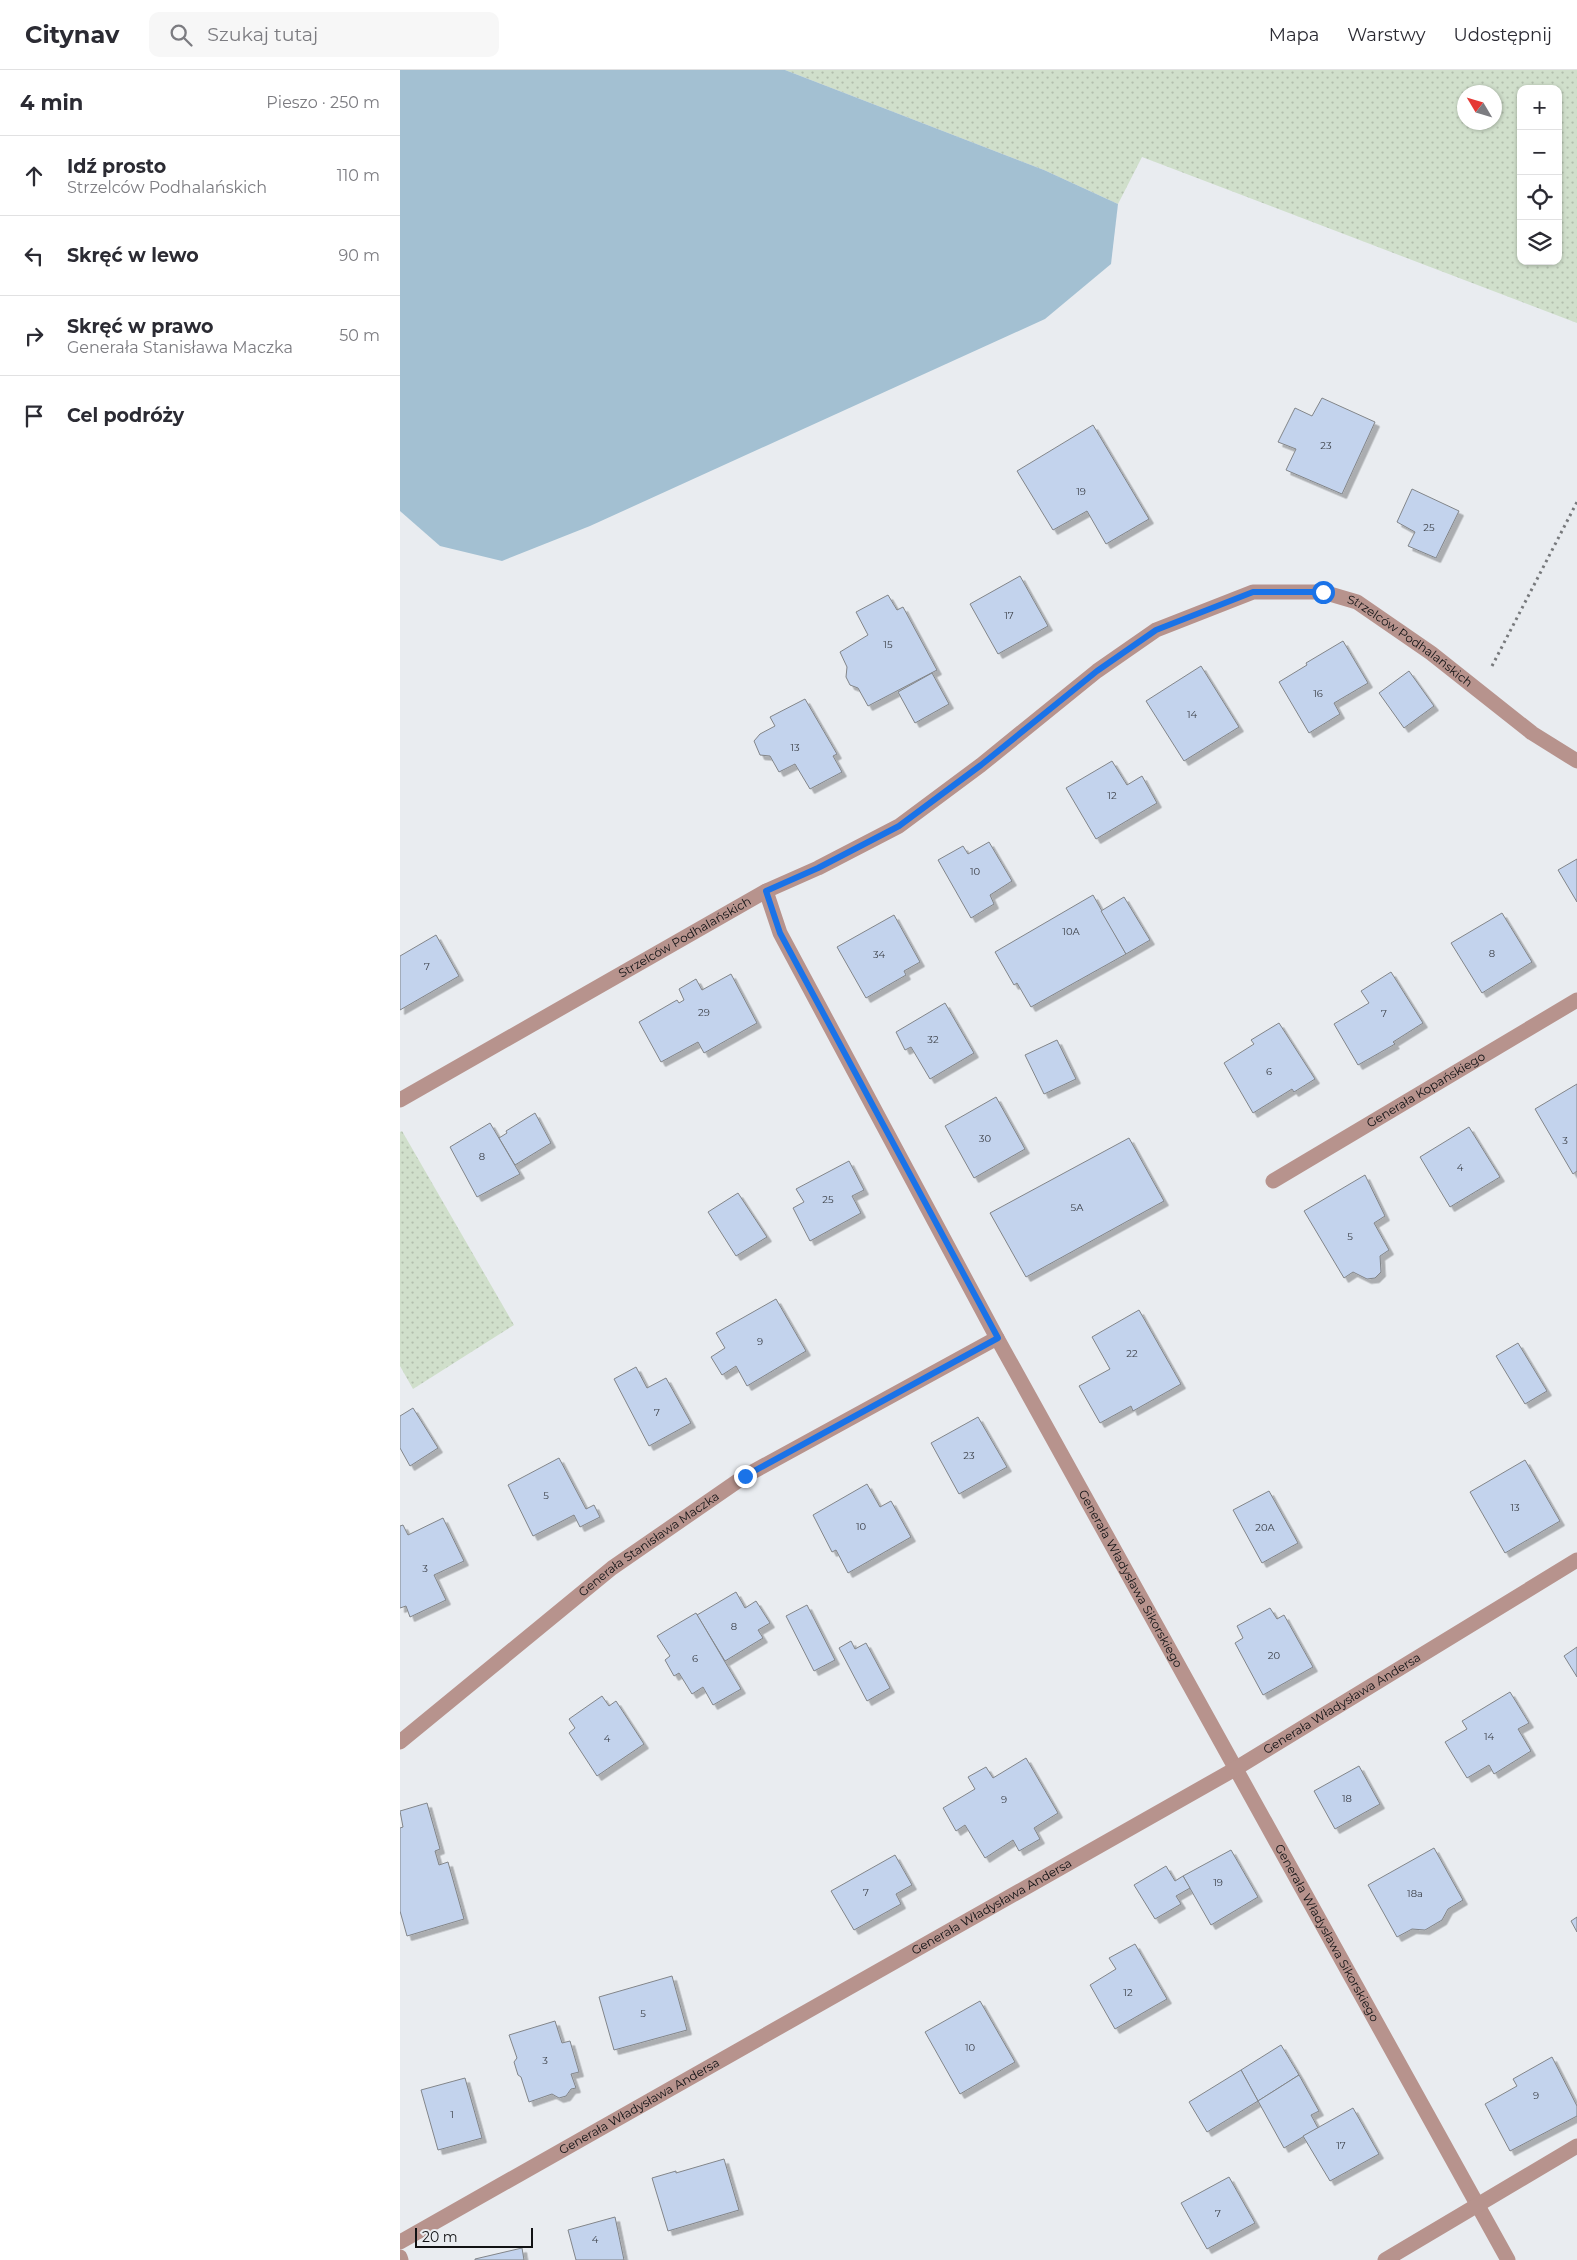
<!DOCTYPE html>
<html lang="pl">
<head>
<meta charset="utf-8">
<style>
  :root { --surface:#fff; --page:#f7f7f7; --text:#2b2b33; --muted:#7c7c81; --line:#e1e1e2 }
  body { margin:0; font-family:Montserrat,sans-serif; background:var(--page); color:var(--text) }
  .controls { position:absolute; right:15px; top:15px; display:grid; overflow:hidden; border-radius:10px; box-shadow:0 1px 4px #0004 }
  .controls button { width:45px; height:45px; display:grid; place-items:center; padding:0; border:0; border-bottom:1px solid var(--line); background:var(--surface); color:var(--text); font:25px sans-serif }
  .compass { position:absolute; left:1057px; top:15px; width:45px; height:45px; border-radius:50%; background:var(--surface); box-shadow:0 1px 4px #0004; rotate:308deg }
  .scale { position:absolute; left:15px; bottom:12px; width:118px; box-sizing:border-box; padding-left:5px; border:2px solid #111214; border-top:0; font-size:14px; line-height:18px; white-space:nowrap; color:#111214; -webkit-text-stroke:4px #e9ecf0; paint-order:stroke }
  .stop { position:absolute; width:15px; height:15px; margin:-11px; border:4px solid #1a73e8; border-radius:50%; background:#fff }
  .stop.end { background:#1a73e8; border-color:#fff; box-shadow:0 1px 5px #0008 }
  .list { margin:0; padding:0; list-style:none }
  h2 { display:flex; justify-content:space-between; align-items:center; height:65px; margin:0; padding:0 20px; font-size:21px }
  h2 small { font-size:16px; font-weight:400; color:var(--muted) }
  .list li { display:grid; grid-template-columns:32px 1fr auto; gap:15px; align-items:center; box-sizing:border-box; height:80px; padding:0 20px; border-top:1px solid var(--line) }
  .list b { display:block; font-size:19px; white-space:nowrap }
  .list p { margin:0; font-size:16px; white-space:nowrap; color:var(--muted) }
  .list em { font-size:16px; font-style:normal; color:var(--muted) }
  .icon { flex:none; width:28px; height:28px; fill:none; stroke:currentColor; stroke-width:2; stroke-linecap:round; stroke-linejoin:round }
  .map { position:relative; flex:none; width:1177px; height:2190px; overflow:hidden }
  header { display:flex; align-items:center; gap:30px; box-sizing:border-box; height:70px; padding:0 25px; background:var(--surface); border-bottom:1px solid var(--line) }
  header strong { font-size:24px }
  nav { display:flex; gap:28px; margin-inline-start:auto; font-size:18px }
  .search { width:350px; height:45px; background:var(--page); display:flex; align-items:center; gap:12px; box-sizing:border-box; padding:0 18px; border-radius:10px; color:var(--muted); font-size:19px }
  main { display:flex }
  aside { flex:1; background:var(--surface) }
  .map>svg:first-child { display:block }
</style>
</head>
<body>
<header>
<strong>Citynav</strong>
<div class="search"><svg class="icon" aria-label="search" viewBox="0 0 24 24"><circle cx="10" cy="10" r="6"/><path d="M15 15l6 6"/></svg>Szukaj tutaj</div>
<nav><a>Mapa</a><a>Warstwy</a><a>Udostępnij</a></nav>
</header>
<main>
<aside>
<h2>4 min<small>Pieszo · 250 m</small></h2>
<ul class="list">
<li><svg class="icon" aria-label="ahead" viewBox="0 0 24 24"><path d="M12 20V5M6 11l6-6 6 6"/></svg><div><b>Idź prosto</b><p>Strzelców Podhalańskich</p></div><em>110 m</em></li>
<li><svg class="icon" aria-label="left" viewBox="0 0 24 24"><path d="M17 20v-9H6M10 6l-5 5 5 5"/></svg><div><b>Skręć w lewo</b></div><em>90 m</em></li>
<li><svg class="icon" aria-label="right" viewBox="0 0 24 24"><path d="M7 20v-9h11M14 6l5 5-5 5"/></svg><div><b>Skręć w prawo</b><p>Generała Stanisława Maczka</p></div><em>50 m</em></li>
<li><svg class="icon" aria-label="arrive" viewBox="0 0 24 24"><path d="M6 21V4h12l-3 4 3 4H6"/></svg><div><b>Cel podróży</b></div></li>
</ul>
</aside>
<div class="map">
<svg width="1177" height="2190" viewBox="0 0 1177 2190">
  <defs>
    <pattern id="grass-dots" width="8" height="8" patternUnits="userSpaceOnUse" patternTransform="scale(1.25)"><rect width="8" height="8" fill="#d0dfcb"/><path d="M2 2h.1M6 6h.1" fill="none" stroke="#b2bead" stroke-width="1.8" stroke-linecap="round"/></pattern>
    <filter id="shadow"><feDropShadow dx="4.5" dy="4.5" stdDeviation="0" flood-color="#0004"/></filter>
  </defs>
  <rect width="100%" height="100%" fill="#e9ecf0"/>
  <g fill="url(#grass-dots)" fill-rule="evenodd">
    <path d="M385 0H1177V253L742 87 718 134 644 100ZM1121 19H1158V191H1121ZM1064 22H1094V52H1064Z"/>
    <polygon points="2,1061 114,1255 13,1319 0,1296 0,1062"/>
  </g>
  <polygon fill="#a3c0d2" points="0,0 385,0 644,100 718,134 711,194 645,249 190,456 102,491 40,476 0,441"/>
  <g fill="#c3d3ed" stroke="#828589" filter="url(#shadow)">
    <polygon points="922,328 975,352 942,424 886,400 896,379 878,372 895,338 912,346"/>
    <polygon points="693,355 749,449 706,474 687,441 653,460 617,401"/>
    <polygon points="1012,419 1059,441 1036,488 1008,476 1015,462 997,452"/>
    <polygon points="620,506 648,556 598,584 570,534"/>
    <polygon points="488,525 497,540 503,537 537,600 468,636 458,618 450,615 446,607 447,597 440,582 468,565 456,542"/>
    <polygon points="943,571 968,613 934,633 940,644 909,663 879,612 907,595 906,593"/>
    <polygon points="801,596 839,657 784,691 746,631"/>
    <polygon points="1009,601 1034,636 1004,658 979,623"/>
    <polygon points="532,603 549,634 515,653 498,622"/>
    <polygon points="405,629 437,684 433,686 442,702 410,719 395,694 379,702 370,686 360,685 354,671 360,664 375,656 370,647"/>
    <polygon points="712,691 727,715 742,706 757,733 696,769 666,718"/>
    <polygon points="589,772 612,811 590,825 594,834 571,848 538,790 563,776 568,784"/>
    <polygon points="1177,789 1177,832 1158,800"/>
    <polygon points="693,825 726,884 631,937 617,913 614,915 595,882"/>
    <polygon points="724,827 750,870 726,884 701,841"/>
    <polygon points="1102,843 1132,892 1082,923 1051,873"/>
    <polygon points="494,845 520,892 504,901 506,905 466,928 437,877"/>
    <polygon points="36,865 59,906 0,940 0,886"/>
    <polygon points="991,902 1023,953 993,972 995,974 958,995 934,954 969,933 961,921"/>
    <polygon points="331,904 357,953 304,983 298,972 261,992 239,952 277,930 279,933 284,930 279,919 296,909 302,920"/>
    <polygon points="545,933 574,983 530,1009 511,977 505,980 496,962"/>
    <polygon points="879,953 915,1009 894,1022 892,1019 853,1043 824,993 854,974 851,970"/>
    <polygon points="657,970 676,1009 644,1024 625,985"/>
    <polygon points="1177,1014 1177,1101 1173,1104 1135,1039"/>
    <polygon points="596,1027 625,1079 574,1108 545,1056"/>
    <polygon points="135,1043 151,1073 115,1095 99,1068 107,1063 106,1061"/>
    <polygon points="90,1053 120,1104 77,1127 50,1077"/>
    <polygon points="1069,1057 1100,1107 1050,1137 1020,1087"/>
    <polygon points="729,1068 764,1131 626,1207 590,1143"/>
    <polygon points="449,1091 464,1120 452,1126 461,1143 410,1171 393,1138 404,1132 396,1119"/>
    <polygon points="965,1105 985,1146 974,1153 989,1180 980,1186 981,1202 975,1208 967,1209 953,1202 944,1208 904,1141"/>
    <polygon points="338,1123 367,1167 336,1186 308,1142"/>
    <polygon points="376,1229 406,1281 347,1316 336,1296 322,1305 311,1287 325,1278 316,1263"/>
    <polygon points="739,1240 781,1314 733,1341 731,1336 700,1353 679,1316 710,1299 692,1267"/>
    <polygon points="1118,1273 1147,1321 1125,1334 1096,1286"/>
    <polygon points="236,1297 247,1318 266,1308 291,1353 249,1376 214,1309"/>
    <polygon points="13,1338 38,1378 10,1396 0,1378 0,1346"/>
    <polygon points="578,1347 607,1397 559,1424 531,1373"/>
    <polygon points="159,1388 186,1439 194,1435 200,1447 180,1457 174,1445 133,1466 108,1415"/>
    <polygon points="1125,1390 1160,1451 1105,1483 1070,1422"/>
    <polygon points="467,1414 480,1437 491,1431 511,1467 448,1503 436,1480 432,1482 413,1445"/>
    <polygon points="869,1421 898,1473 862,1493 833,1440"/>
    <polygon points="43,1448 64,1491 34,1505 46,1530 10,1547 6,1536 0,1538 0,1456 3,1455 8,1465"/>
    <polygon points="336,1522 345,1538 356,1531 370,1553 358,1560 363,1568 325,1591 297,1545"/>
    <polygon points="407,1535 435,1590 414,1601 386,1546"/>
    <polygon points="870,1538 877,1549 884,1545 913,1597 863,1625 835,1573 843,1568 837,1556"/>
    <polygon points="296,1543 341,1619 313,1635 303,1617 292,1624 279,1603 274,1606 265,1590 270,1586 257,1566"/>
    <polygon points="451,1571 455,1579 466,1573 490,1618 467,1631 439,1578"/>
    <polygon points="1177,1577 1177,1607 1164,1586"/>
    <polygon points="1110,1622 1129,1653 1118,1659 1131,1681 1094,1704 1089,1695 1067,1708 1045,1672 1067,1659 1062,1651"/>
    <polygon points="202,1626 209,1636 216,1631 244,1674 197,1706 169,1663 175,1658 169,1649"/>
    <polygon points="626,1688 658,1743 634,1758 640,1769 619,1781 613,1770 585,1788 565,1755 556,1761 543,1738 575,1719 568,1707 586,1697 593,1708"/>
    <polygon points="959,1696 980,1734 935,1759 914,1721"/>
    <polygon points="27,1733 40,1779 35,1781 39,1795 48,1792 64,1849 7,1866 0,1841 0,1758 3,1757 0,1741"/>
    <polygon points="1034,1778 1063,1830 1048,1839 1042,1850 1025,1860 1012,1859 997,1867 968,1815"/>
    <polygon points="831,1780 858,1827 811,1855 783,1806"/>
    <polygon points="495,1785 512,1815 496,1824 501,1834 454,1860 431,1821"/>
    <polygon points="766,1796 775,1811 783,1806 790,1818 776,1826 781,1834 755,1849 734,1815"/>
    <polygon points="1177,1847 1177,1862 1171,1851"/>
    <polygon points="735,1874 767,1929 715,1959 690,1915 716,1899 709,1888"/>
    <polygon points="272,1906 287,1960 214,1980 199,1927"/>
    <polygon points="580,1931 615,1992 560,2024 525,1962"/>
    <polygon points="155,1951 162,1973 170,1971 179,2002 171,2004 176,2018 171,2019 166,2026 159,2028 152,2024 129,2032 121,2007 118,2005 114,1992 117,1988 109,1965"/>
    <polygon points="881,1975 899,2005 858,2031 841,2000"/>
    <polygon points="1152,1987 1177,2036 1177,2046 1110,2081 1085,2034 1117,2016 1113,2009"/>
    <polygon points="841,2000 858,2031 807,2062 789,2032"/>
    <polygon points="899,2005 919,2041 911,2045 918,2058 884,2078 858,2031"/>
    <polygon points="65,2008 82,2068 38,2080 21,2020"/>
    <polygon points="953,2038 979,2084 930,2111 903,2066"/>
    <polygon points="324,2089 339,2140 268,2161 252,2108 276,2101 276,2103"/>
    <polygon points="829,2107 855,2153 807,2179 781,2133"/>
    <polygon points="215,2147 224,2190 176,2190 168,2160"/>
    <polygon points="122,2178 124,2190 75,2190 75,2189"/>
  </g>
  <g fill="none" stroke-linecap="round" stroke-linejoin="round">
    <polyline stroke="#77797c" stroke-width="3" stroke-dasharray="2.5 4" stroke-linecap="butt" points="1092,596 1177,432"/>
    <g stroke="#b7938d" stroke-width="15">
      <path id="s1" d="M366 821 380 863 597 1268 1108 2190"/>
      <path id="s2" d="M0 1030 366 821 418 798 499 756 581 695 697 601 756 560 853 522H923L957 532 1031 583 1132 663 1177 691"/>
      <path id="s3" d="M873 1111 1177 930"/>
      <path id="s4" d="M0 1672 212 1498 345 1406 597 1268"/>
      <path id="s5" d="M0 2172 835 1699 1177 1490"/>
      <polyline points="0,2187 1,2190"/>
      <polyline points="985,2190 1177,2076"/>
    </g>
  </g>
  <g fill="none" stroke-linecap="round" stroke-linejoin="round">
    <polyline stroke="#1a73e8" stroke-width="6" points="345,1406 598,1268 380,863 366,821 418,798 499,756 581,695 697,601 756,560 853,522 923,522"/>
  </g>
  <g text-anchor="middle" stroke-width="4" stroke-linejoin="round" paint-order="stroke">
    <g font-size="10" fill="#3e424a">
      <text x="926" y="379">23</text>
      <text x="681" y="425">19</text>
      <text x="1029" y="461">25</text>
      <text x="609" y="549">17</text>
      <text x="488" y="578">15</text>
      <text x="918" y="627">16</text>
      <text x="792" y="648">14</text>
      <text x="395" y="681">13</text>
      <text x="712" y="729">12</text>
      <text x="575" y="805">10</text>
      <text x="671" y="865">10A</text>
      <text x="1092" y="887">8</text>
      <text x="479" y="888">34</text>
      <text x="27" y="900">7</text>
      <text x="304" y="946">29</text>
      <text x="984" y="947">7</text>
      <text x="533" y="973">32</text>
      <text x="869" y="1005">6</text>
      <text x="585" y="1072">30</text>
      <text x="1165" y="1074">3</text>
      <text x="82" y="1090">8</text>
      <text x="1060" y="1101">4</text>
      <text x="428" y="1133">25</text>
      <text x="677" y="1141">5A</text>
      <text x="950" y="1170">5</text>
      <text x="360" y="1275">9</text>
      <text x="732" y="1287">22</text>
      <text x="257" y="1346">7</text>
      <text x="569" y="1389">23</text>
      <text x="146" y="1429">5</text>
      <text x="1115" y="1441">13</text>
      <text x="461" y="1460">10</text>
      <text x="865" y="1461">20A</text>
      <text x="25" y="1502">3</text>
      <text x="334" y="1560">8</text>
      <text x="874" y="1589">20</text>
      <text x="295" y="1592">6</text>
      <text x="1089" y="1670">14</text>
      <text x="207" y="1672">4</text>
      <text x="947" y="1732">18</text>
      <text x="604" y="1733">9</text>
      <text x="818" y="1816">19</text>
      <text x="466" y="1826">7</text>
      <text x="1015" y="1827">18a</text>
      <text x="728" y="1926">12</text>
      <text x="243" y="1947">5</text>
      <text x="570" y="1981">10</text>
      <text x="145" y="1994">3</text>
      <text x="1136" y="2029">9</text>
      <text x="52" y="2048">1</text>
      <text x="941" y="2079">17</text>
      <text x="818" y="2147">7</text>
      <text x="195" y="2173">4</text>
    </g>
    <g font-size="12" fill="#111214" stroke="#e9ecf0">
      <text dy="4" stroke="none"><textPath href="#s2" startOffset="1168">Strzelców Podhalańskich</textPath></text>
      <text dy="4" stroke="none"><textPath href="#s2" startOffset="328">Strzelców Podhalańskich</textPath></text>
      <text dy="4" stroke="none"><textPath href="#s3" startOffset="178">Generała Kopańskiego</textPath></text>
      <text dy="4" stroke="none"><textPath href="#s4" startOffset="318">Generała Stanisława Maczka</textPath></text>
      <text dy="4" stroke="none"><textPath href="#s1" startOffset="779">Generała Władysława Sikorskiego</textPath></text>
      <text dy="4" stroke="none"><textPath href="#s5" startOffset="1085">Generała Władysława Andersa</textPath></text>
      <text dy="4" stroke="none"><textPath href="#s5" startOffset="680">Generała Władysława Andersa</textPath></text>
      <text dy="4" stroke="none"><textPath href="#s1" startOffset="1184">Generała Władysława Sikorskiego</textPath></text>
      <text dy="4" stroke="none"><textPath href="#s5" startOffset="275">Generała Władysława Andersa</textPath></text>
    </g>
  </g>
</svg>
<div class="controls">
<button>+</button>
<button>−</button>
<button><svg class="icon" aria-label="locate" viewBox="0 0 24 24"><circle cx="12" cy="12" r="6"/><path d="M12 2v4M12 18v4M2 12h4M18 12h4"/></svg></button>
<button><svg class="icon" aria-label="layers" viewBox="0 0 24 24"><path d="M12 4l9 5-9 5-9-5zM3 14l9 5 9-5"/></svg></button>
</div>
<svg class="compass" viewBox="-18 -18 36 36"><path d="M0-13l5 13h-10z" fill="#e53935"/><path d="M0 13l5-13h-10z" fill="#7c7c81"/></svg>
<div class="scale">20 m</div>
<div class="stop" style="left:923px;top:522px"></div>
<div class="stop end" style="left:345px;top:1406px"></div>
</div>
</main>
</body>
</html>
